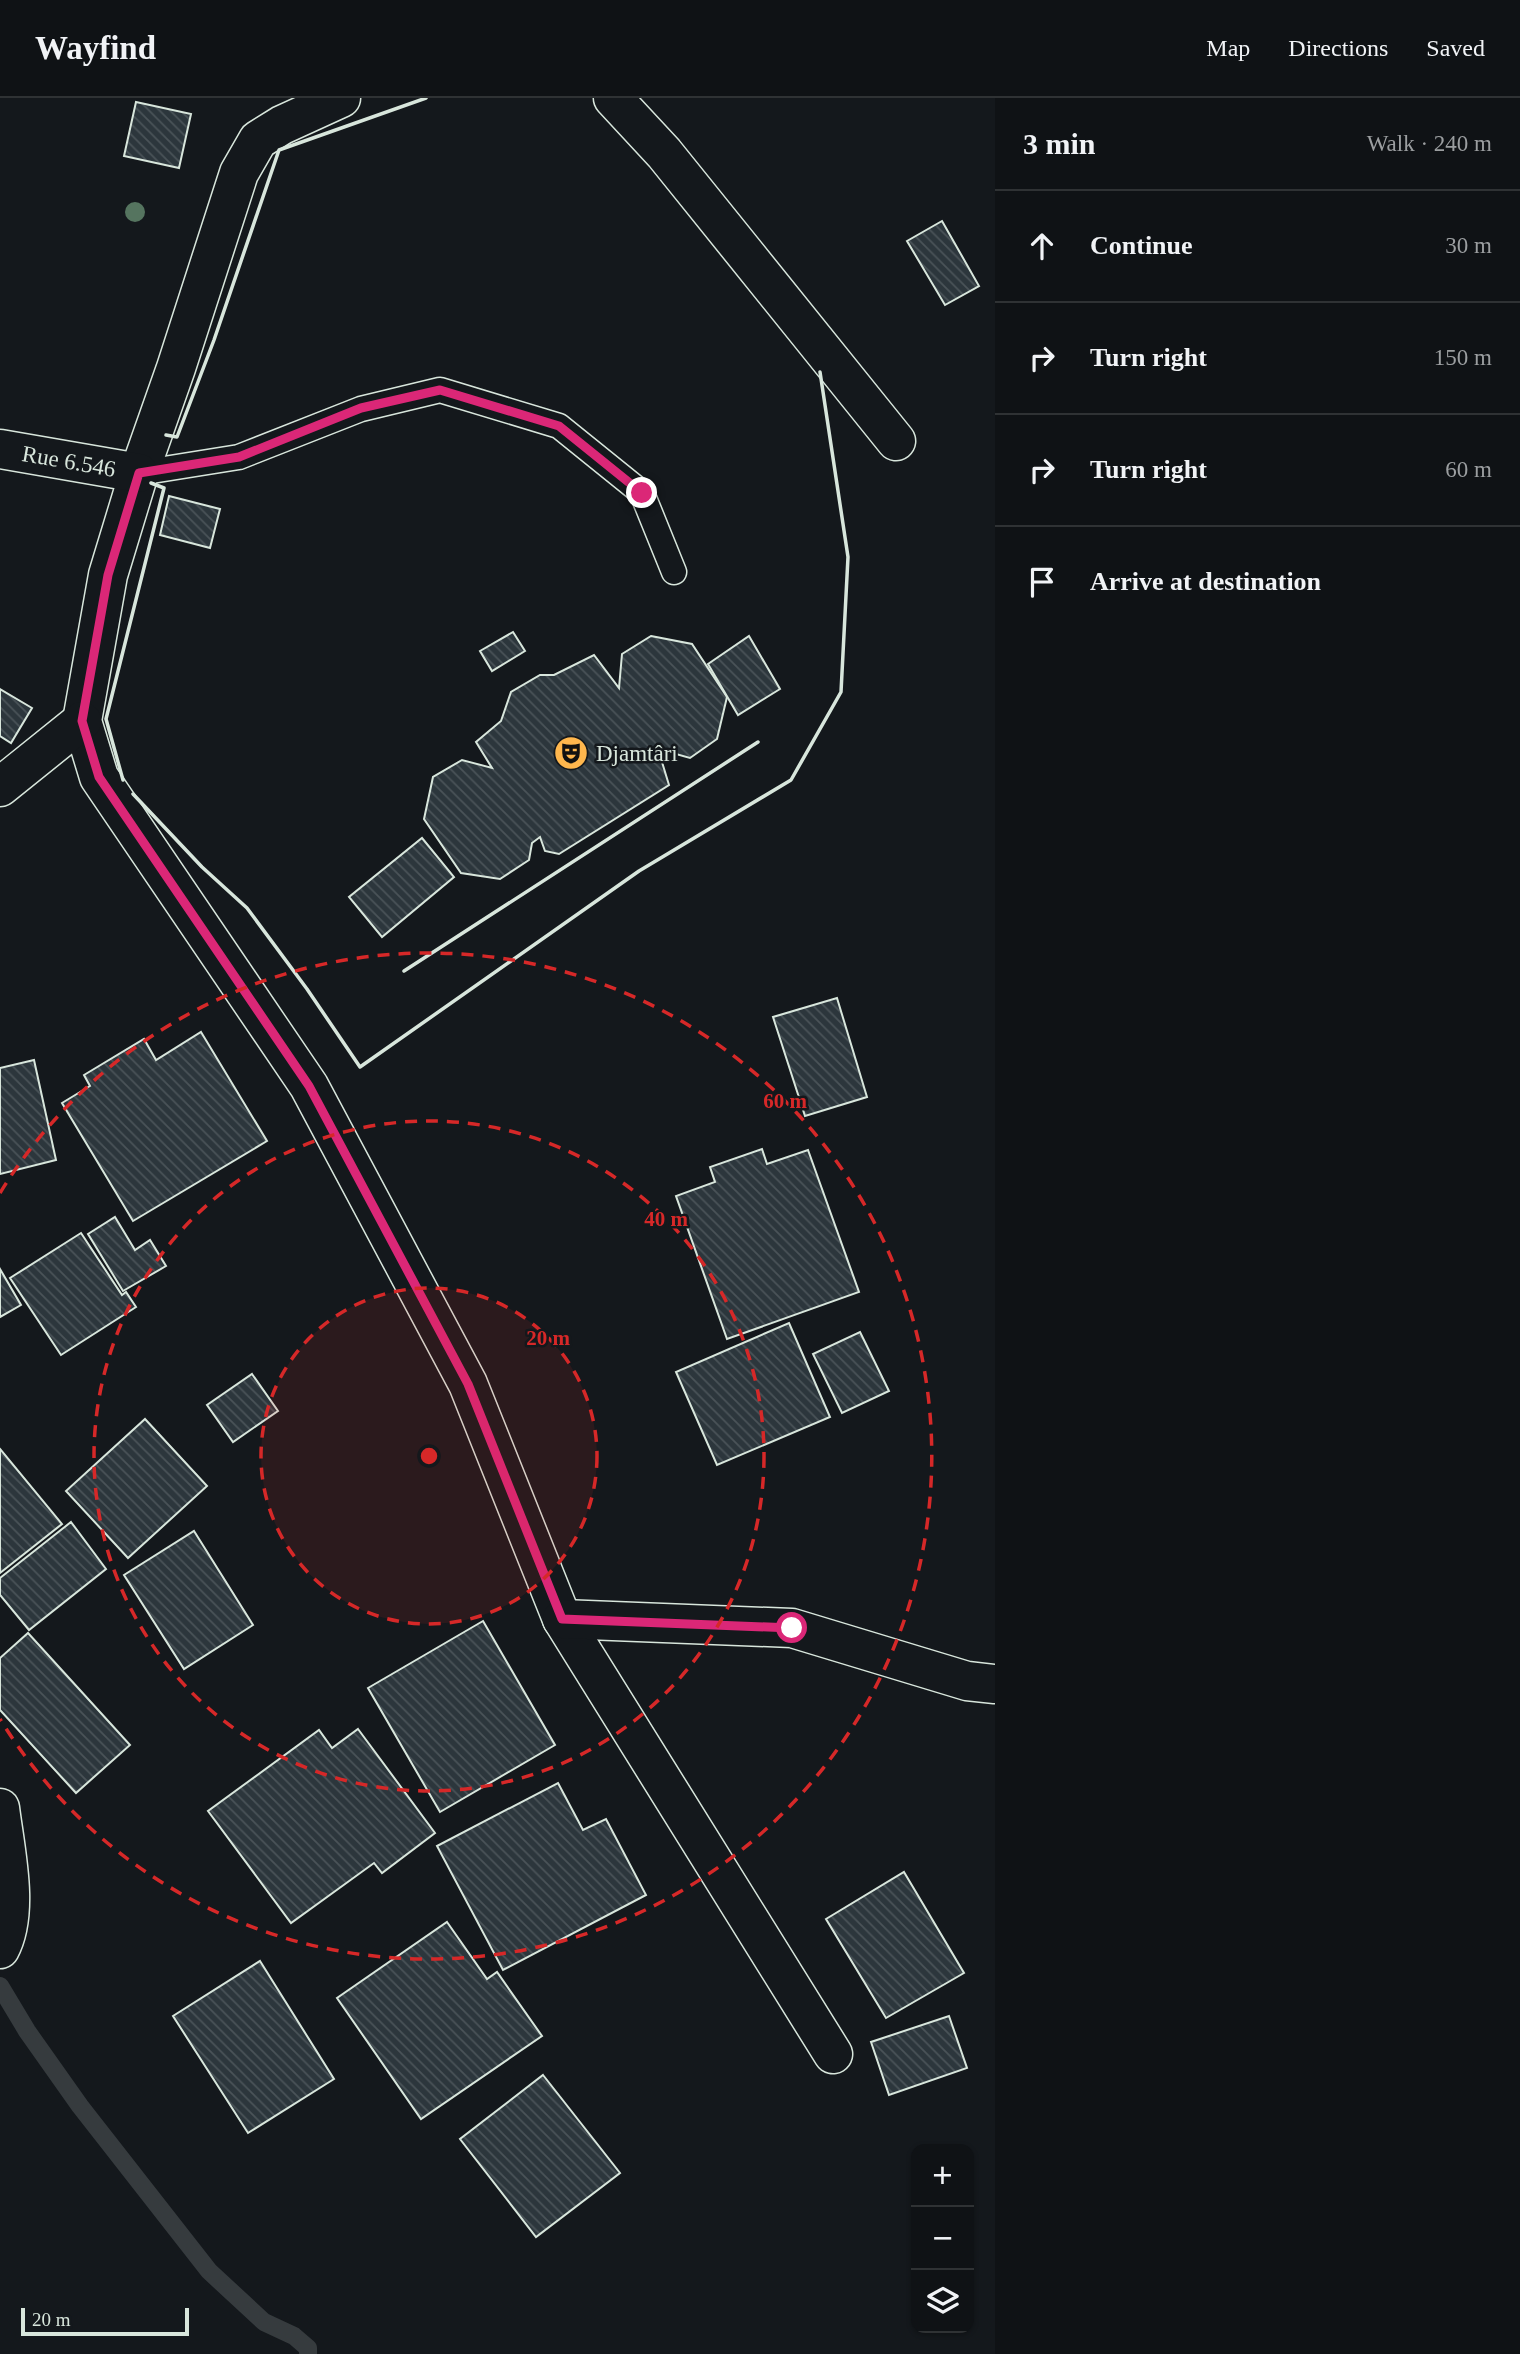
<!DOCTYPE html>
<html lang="en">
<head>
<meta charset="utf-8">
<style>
  :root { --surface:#0f1215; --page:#1d2022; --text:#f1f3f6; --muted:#9b9ea0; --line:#2f3234 }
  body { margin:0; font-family:Georgia,serif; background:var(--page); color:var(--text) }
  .controls { position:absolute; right:21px; bottom:21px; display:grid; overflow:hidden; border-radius:14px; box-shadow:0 2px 5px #0004 }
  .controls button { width:63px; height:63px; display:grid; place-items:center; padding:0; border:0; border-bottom:2px solid var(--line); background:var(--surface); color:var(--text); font:35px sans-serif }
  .scale { position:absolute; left:21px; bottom:18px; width:168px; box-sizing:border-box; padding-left:7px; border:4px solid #d8e6dc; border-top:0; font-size:19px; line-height:24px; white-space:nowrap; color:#d8e6dc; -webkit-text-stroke:5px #14181c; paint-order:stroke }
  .stop { position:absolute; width:21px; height:21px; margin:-16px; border:5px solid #db2777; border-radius:50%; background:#fff }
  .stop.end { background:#db2777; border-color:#fff; box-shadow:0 2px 7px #0008 }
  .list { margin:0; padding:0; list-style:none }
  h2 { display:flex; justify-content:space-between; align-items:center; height:91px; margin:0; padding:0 28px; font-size:30px }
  h2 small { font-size:23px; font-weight:400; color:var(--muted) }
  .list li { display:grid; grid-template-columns:46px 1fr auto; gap:21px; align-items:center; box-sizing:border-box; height:112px; padding:0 28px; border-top:2px solid var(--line) }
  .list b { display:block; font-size:26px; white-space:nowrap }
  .list em { font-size:23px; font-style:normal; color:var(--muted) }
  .icon { flex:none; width:38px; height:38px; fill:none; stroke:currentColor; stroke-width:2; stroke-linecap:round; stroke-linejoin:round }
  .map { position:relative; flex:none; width:995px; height:2256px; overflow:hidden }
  header { display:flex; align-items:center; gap:42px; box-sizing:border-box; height:98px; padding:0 35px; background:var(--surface); border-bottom:2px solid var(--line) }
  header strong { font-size:33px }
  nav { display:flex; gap:38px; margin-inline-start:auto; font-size:24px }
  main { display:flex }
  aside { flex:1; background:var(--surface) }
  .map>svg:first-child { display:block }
</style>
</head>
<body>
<header>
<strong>Wayfind</strong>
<nav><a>Map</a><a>Directions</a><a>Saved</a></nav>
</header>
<main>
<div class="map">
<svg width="995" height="2256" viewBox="0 0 995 2256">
  <defs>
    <pattern id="building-back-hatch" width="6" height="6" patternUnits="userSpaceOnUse" patternTransform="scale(1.75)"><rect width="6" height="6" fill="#2c363c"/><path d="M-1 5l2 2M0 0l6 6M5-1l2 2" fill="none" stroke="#4a5358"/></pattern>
  </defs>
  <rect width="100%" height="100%" fill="#14181c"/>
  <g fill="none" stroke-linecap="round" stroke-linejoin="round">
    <polyline stroke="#363b3e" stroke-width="18" points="0,1888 27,1933 80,2008 209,2173 264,2224 294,2238 308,2250 308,2256"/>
  </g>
  <g fill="url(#building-back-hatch)" stroke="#d8e6dc" stroke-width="2">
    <polygon points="136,4 191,16 179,70 124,58"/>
    <polygon points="942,123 979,188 945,207 907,143"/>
    <polygon points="169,398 220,411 210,450 160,437"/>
    <polygon points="513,534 525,553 492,573 480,553"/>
    <polygon points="651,538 692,546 727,599 717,641 690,660 658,651 669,687 559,756 545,753 540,739 532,745 529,762 500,781 461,775 424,721 433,679 462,662 492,670 476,644 501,623 511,594 540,577 554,577 594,557 619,590 622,556"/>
    <polygon points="749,538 780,591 738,617 708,566"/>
    <polygon points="0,591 32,610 11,645 0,638"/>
    <polygon points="422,740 454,779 382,839 349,799"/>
    <polygon points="837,900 867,999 805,1018 773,919"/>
    <polygon points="201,934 267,1043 133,1123 62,1005 90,988 84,977 144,941 156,962"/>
    <polygon points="34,962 56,1062 0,1076 0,970"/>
    <polygon points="762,1051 767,1066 808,1052 859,1194 727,1241 676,1098 715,1084 710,1069"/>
    <polygon points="115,1119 135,1152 150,1142 166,1168 123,1193 88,1136"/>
    <polygon points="81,1135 122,1197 126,1194 136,1209 61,1257 10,1180"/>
    <polygon points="0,1171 21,1207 0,1219"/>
    <polygon points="789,1225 830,1319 717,1367 676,1274"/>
    <polygon points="860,1234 889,1293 842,1315 813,1256"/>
    <polygon points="252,1276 278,1313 233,1344 207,1307"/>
    <polygon points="145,1321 207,1388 128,1460 66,1393"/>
    <polygon points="0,1351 62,1426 0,1475"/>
    <polygon points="71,1424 106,1471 29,1532 0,1497 0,1480"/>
    <polygon points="194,1433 253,1527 184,1571 124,1477"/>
    <polygon points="483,1523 555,1647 440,1714 368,1590"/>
    <polygon points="28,1535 130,1647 76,1695 0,1612 0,1560"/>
    <polygon points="358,1631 435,1735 382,1775 374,1765 291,1825 208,1713 319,1632 332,1650"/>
    <polygon points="558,1685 583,1732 606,1721 646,1797 503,1872 437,1748"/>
    <polygon points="904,1774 964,1875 886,1920 826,1821"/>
    <polygon points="447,1824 487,1881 497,1874 542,1938 421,2021 337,1900"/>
    <polygon points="260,1863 334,1981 248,2035 173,1918"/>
    <polygon points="949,1918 967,1970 889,1997 871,1944"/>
    <polygon points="543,1977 620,2075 536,2139 460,2041"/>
  </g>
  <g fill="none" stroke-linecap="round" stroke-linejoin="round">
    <g stroke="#d8e6dc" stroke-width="27">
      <polyline id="service" points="139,375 239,359 361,311 440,292 559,328 642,395 674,474"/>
    </g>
    <g stroke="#d8e6dc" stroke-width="41">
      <g id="minor">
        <polyline points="341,0 282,27 258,42 239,75 176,270 139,375 108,477 82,623 99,679 309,988 468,1286 562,1521 833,1956"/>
        <polyline points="613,0 664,55 896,343"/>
        <polyline points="0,351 139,375"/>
        <polyline points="0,689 82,623"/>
        <polyline points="562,1521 792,1530 967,1583 995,1586"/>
        <path d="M0 1710C5 1751 20 1814 0 1851"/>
      </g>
    </g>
    <use href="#service" stroke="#14181c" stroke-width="24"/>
    <use href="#minor" stroke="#14181c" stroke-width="38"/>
    <g stroke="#d8e6dc" stroke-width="3.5">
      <polyline points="166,337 177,339 214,242 279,52 426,0"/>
      <polyline points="123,682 106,621 164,390 151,385"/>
      <polyline points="133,696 202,769 247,810 307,891 360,969 639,773 791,682 841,594 848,459 820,274"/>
      <polyline points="404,873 758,644"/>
    </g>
  </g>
  <circle fill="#55745f" cx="135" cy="114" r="10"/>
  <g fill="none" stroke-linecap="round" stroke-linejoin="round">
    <polyline stroke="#db2777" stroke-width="9" points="642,395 559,328 440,292 361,310 239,359 139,375 108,477 82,623 99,679 309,988 468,1286 562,1521 792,1530"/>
  </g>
  <circle cx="429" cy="1358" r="168" fill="#d62828" fill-opacity=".12"/>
  <g fill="none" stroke="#d62828" stroke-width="3.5" stroke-dasharray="12 9">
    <circle cx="429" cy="1358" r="168"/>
    <circle cx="429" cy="1358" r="335"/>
    <path d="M0 1095A503 503 0 1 1 0 1621"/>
  </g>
  <defs>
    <g id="theatre-disc" transform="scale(1.75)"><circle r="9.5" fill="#ffb74d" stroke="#14181c"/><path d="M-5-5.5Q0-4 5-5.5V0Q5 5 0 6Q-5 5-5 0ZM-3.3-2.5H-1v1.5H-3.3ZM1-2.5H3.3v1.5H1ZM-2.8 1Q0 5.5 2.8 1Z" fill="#111"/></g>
  </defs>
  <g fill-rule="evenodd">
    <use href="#theatre-disc" x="571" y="655"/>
  </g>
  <g text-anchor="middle" stroke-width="5" stroke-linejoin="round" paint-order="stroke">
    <g font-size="23" fill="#d8e6dc" stroke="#14181c">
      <text transform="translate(69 363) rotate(10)" y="8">Rue 6.546</text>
    </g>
    <g font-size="23" fill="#d8e6dc" stroke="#14181c" text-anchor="start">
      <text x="596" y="663">Djamtâri</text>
    </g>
  </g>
  <circle cx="429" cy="1358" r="10" fill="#d62828" stroke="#14181c" stroke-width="3.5"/>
  <g font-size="21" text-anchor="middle" font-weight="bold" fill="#d62828" stroke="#14181c" stroke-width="5" stroke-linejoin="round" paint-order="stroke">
    <text x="785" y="1010">60 m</text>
    <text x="666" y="1128">40 m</text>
    <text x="548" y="1247">20 m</text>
  </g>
</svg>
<div class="controls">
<button>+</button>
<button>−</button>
<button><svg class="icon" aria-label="layers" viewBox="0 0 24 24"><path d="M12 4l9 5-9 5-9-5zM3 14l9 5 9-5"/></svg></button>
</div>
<div class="scale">20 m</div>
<div class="stop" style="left:792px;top:1530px"></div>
<div class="stop end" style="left:642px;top:395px"></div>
</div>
<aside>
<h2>3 min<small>Walk · 240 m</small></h2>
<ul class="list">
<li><svg class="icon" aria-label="ahead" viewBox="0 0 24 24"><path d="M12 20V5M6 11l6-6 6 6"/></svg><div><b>Continue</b></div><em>30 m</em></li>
<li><svg class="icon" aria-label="right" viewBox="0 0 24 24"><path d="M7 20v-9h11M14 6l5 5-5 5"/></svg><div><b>Turn right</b></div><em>150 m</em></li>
<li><svg class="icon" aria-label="right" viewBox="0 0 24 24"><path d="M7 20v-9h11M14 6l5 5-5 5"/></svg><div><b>Turn right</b></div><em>60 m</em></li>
<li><svg class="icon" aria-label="arrive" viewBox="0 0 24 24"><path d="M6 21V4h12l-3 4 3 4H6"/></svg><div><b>Arrive at destination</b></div></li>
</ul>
</aside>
</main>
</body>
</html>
